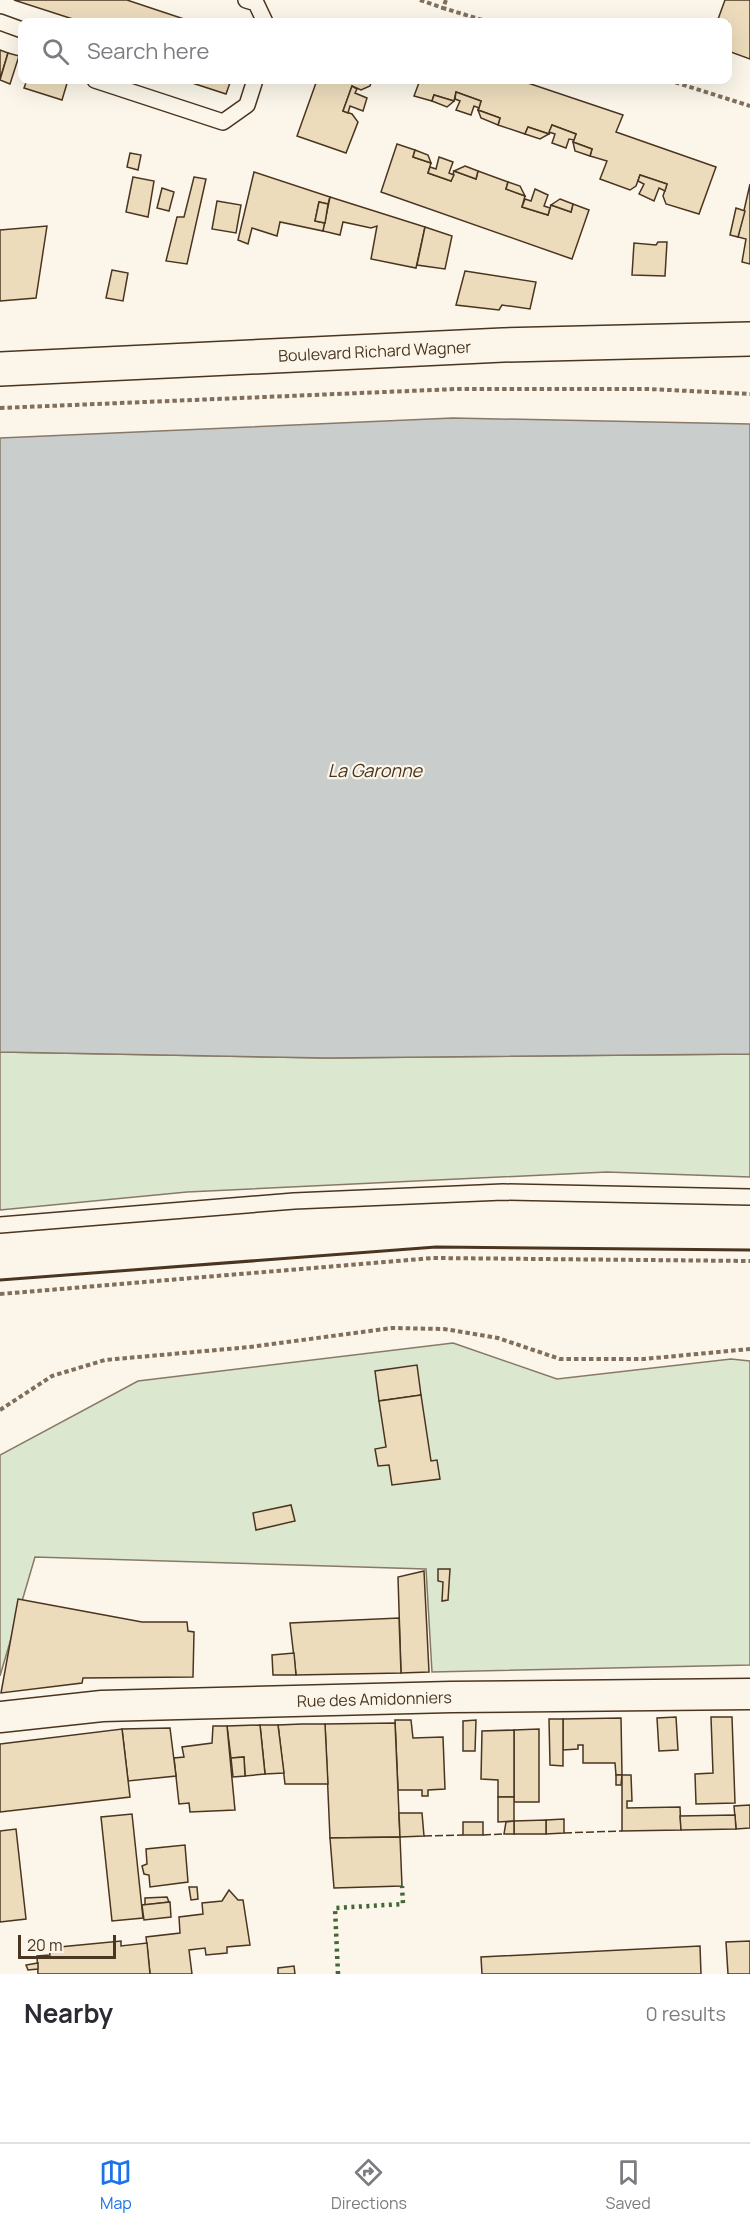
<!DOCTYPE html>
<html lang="en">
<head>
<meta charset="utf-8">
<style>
  :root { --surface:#fff; --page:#f7f7f7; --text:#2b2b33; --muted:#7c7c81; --line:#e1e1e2; --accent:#1a73e8 }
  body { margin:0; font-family:Manrope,sans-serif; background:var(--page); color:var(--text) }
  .scale { position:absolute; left:18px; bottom:15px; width:98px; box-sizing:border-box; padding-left:6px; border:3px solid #4a3520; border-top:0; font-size:16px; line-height:21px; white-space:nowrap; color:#4a3520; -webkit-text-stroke:4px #fbf6e9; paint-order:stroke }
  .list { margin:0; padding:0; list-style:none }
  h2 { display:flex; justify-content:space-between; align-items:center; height:78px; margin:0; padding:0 24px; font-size:26px }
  h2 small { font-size:20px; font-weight:400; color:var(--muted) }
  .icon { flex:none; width:33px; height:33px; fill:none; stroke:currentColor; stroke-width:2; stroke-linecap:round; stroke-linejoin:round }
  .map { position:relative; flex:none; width:750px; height:1974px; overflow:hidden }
  .search { position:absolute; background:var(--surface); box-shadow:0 6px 24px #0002; left:18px; right:18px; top:18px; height:66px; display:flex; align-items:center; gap:15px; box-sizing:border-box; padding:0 21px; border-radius:12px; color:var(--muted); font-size:22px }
  .sheet { height:168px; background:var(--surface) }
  nav { display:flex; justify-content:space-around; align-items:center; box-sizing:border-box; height:84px; border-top:2px solid var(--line); background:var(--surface); font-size:16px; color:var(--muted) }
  nav a { display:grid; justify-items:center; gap:3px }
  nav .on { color:var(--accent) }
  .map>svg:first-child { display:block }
</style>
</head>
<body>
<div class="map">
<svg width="750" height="1974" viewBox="0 0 750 1974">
  <rect width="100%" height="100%" fill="#fbf6e9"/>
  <g fill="#dce7d0" stroke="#887966" stroke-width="1.5">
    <polygon points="0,1052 327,1058 750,1054 750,1177 607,1172 187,1192 0,1210"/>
    <polygon points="453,1343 557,1379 731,1359 750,1361 750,1665 432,1672 426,1569 35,1557 0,1676 0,1455 138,1381"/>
  </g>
  <polygon fill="#c9cecd" stroke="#887966" stroke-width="1.5" points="453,418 750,424 750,1054 327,1058 0,1052 0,438"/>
  <g fill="#ecdcbc" stroke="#4a3520" stroke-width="1.5">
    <polygon points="14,0 127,0 193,22 82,22"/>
    <polygon points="725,0 750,0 750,59 728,51 728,22 717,22"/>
    <polygon points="0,50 8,53 0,79"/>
    <polygon points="8,53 19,56 10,84 0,80"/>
    <polygon points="27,80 68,80 62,100 24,88"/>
    <polygon points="183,80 231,80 226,94"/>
    <polygon points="317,80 372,80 370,86 361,90 352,86 343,111 352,114 358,122 346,153 297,136"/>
    <polygon points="420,80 519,80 623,115 616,132 716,167 699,214 666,204 663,196 667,184 640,175 636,186 630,190 600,179 607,161 590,156 592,149 573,142 576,134 552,125 549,134 528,127 525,134 498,125 500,118 478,110 481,101 456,92 454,101 434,95 432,101 414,96"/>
    <polygon points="352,86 357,89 355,93 367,98 363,111 350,106 348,113 343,111"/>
    <polygon points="456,92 481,101 479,108 474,106 471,115 456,110 460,101 455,99"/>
    <polygon points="434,95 454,101 447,107 432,101"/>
    <polygon points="478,110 500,118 498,125 481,118"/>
    <polygon points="552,125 576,134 574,140 569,139 566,148 552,143 555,134 549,132"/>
    <polygon points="528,127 549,134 540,139 525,134"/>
    <polygon points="573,142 592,149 590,156 575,151"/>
    <polygon points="397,144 415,150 413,157 431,163 428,173 451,181 454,171 476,179 478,171 508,182 506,189 525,196 522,207 548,215 551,205 571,212 573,204 589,210 572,259 381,192"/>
    <polygon points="415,150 428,155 431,163 413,157"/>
    <polygon points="130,153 141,155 138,170 127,167"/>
    <polygon points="439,157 453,162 449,173 454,175 451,181 428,173 430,167 436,169"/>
    <polygon points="465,166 478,171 476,179 454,171"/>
    <polygon points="254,172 330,197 328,204 319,202 315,221 325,223 323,231 280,222 277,236 252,228 248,244 238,240"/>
    <polygon points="640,175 667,184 665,191 659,188 654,201 639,194 644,184 638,181"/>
    <polygon points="133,177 154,181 148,217 126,212"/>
    <polygon points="194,177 206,179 187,264 166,261 177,217 184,217"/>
    <polygon points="508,182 520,186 525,196 506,189"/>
    <polygon points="750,184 750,264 742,262 746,239 738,237"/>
    <polygon points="162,188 174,192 169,211 157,208"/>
    <polygon points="535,189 548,195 544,206 550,208 548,215 522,207 525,199 531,201"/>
    <polygon points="330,197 425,227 416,268 371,259 377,226 371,228 343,222 340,235 323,231"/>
    <polygon points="560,199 573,204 571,212 551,205"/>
    <polygon points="217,201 241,205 236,233 212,229"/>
    <polygon points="319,202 328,204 325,223 315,221"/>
    <polygon points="736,208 745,211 738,237 730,235"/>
    <polygon points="47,226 36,298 0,301 0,230"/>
    <polygon points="425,227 452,236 445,269 417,265"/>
    <polygon points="658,242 667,242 665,276 632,275 634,243 656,245"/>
    <polygon points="112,270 128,273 123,301 106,298"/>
    <polygon points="465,271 536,282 530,309 502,305 499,310 456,305"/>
    <polygon points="417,1365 421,1395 379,1401 375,1371"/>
    <polygon points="421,1395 431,1461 437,1460 440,1479 392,1485 389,1465 378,1466 375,1449 386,1447 379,1401"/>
    <polygon points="291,1505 295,1521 256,1530 253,1513"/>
    <polygon points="438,1569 450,1569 448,1600 442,1601 443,1582 438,1581"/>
    <polygon points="424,1571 429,1672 401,1673 398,1577"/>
    <polygon points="18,1599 142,1622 187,1622 188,1631 194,1632 193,1677 83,1678 82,1683 1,1693"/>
    <polygon points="399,1618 401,1673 296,1675 290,1623"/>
    <polygon points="294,1653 296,1675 273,1675 272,1655"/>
    <polygon points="676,1717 678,1750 659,1751 657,1718"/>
    <polygon points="711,1717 732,1717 735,1803 696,1804 695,1774 713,1773"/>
    <polygon points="621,1718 622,1775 616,1775 615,1763 583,1763 583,1745 578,1745 578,1749 563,1750 563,1719"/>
    <polygon points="549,1719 563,1719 563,1766 550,1765"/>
    <polygon points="395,1720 411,1720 413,1738 443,1737 445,1789 428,1790 428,1796 422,1796 422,1790 398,1790"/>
    <polygon points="476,1720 475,1751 463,1751 463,1721"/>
    <polygon points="395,1723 400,1837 330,1838 325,1724"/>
    <polygon points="302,1724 325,1724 328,1784 285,1784 278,1725"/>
    <polygon points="260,1725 278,1725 284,1773 265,1774"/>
    <polygon points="260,1725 265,1774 245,1776 244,1757 231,1758 227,1726"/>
    <polygon points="213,1726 227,1726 235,1810 190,1812 189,1803 179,1804 174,1758 184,1757 182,1747 212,1743"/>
    <polygon points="170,1728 176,1776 128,1781 122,1729"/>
    <polygon points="122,1729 130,1797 0,1812 0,1744"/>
    <polygon points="539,1729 539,1802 514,1802 514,1730"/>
    <polygon points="514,1730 514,1797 498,1797 498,1780 481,1779 482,1731"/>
    <polygon points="244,1757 245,1776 233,1777 231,1758"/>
    <polygon points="616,1775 622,1775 621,1785 616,1785"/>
    <polygon points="622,1775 631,1775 632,1801 627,1801 627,1808 680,1807 681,1830 622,1831"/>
    <polygon points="498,1797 514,1797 514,1821 498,1822"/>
    <polygon points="750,1805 750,1828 736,1829 734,1806"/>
    <polygon points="399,1813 422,1813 424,1836 400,1837"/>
    <polygon points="132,1814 143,1918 112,1921 101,1817"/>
    <polygon points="735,1815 736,1829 681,1830 680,1816"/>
    <polygon points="564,1819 564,1833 546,1834 546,1820"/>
    <polygon points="546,1820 546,1834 514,1834 514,1821"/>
    <polygon points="514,1821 514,1834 504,1834 506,1822"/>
    <rect x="463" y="1822" width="20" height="13"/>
    <polygon points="16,1829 26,1919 0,1922 0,1831"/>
    <polygon points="400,1837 402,1886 334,1888 330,1838"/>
    <polygon points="185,1845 188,1882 150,1887 149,1875 144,1874 142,1866 147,1864 146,1849"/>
    <polygon points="189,1887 197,1887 198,1899 191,1900"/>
    <polygon points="229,1890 238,1900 243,1900 250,1945 227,1947 227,1953 206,1955 205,1948 189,1950 192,1974 150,1974 146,1937 180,1933 179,1917 203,1914 202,1903 222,1901"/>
    <polygon points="167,1897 169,1902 145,1905 145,1898"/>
    <polygon points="170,1902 171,1917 144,1920 142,1905"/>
    <polygon points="121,1941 121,1946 147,1943 150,1974 38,1974 37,1956 50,1955 49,1948"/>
    <polygon points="750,1941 750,1974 728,1974 726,1942"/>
    <polygon points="700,1946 701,1974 482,1974 481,1957"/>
    <polygon points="38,1963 38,1969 28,1970 26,1965"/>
    <polygon points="294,1966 295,1974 278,1974 278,1968"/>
  </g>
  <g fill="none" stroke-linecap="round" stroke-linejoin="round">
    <g stroke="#4a3520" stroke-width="18">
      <g id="service">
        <polyline points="246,0 256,3 265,22"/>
        <polyline points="0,22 22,30"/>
        <polyline points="95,80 223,122 247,105 255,80"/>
        <polyline points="0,1225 294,1201 503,1192 750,1197"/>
      </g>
    </g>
    <g stroke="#4a3520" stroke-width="33">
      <g id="minor">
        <path id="s1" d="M0 1717 102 1706 451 1697 750 1694"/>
      </g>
    </g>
    <g stroke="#4a3520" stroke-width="36">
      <g id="tertiary">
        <path id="s2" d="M0 369 503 345 750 339"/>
      </g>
    </g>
    <g stroke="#7f6f5c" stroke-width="4" stroke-dasharray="4.5 3" stroke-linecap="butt">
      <polyline points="420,0 443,8"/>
      <polyline points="446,0 443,8 489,22"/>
      <polyline points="668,80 750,106"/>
      <polyline points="0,408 456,389 649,389 750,394"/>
      <polyline points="0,1294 433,1258 750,1261"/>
      <polyline points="0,1410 52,1376 105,1360 250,1347 392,1328 444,1329 498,1338 560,1359 644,1359 750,1349"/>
    </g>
    <use href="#service" stroke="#fbf6e9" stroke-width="15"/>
    <use href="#minor" stroke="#fbf6e9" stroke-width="30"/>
    <use href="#tertiary" stroke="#fbf6e9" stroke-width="33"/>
    <polyline stroke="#436837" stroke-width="4.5" stroke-dasharray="3 4.5" stroke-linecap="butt" points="338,1974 335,1908 403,1904 402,1886"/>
    <g stroke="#4a3520" stroke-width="1.5" stroke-dasharray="8 3" stroke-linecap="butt">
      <polyline points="564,1833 622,1831"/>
      <polyline points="483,1835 504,1834"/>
      <polyline points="424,1836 463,1835"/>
    </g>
    <polyline stroke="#4a3520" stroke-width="3" points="0,1280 436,1247 750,1250"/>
  </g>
  <g text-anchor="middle" stroke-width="4.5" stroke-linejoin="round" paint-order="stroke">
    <g font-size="16" fill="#4a3520" stroke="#fbf6e9">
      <text dy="6" stroke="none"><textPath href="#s2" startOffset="375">Boulevard Richard Wagner</textPath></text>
      <text dy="6" stroke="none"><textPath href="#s1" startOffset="375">Rue des Amidonniers</textPath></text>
    </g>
    <g font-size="18" font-style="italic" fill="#4a3520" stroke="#fbf6e9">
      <text x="375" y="777">La Garonne</text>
    </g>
  </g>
</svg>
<div class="scale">20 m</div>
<div class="search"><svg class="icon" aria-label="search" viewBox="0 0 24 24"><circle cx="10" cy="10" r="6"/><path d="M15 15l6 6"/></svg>Search here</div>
</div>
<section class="sheet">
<h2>Nearby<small>0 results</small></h2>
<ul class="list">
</ul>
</section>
<nav>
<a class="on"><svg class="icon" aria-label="map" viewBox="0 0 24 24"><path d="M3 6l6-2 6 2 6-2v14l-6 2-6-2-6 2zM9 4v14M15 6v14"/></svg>Map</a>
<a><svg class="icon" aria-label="directions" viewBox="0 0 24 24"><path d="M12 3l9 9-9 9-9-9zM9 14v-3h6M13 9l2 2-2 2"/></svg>Directions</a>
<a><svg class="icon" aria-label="saved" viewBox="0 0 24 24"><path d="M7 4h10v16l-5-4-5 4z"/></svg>Saved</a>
</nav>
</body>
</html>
